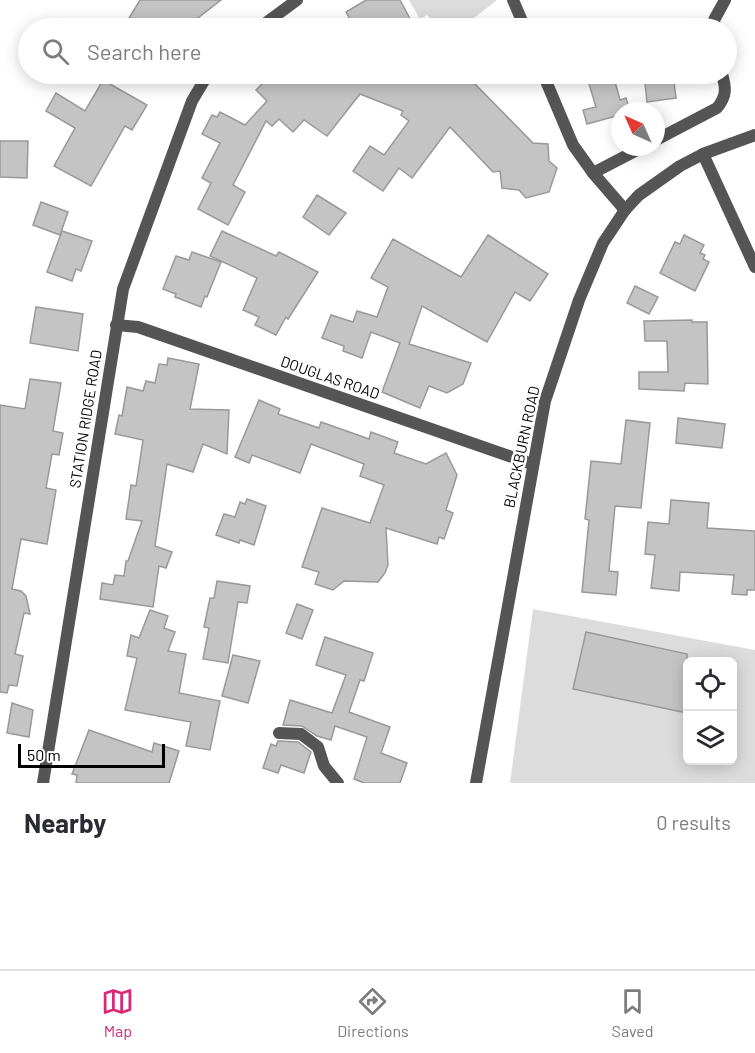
<!DOCTYPE html>
<html lang="en">
<head>
<meta charset="utf-8">
<style>
  :root { --surface:#fff; --page:#f7f7f7; --text:#2b2b33; --muted:#7c7c81; --line:#e1e1e2; --accent:#db2777 }
  body { margin:0; font-family:Barlow,sans-serif; background:var(--page); color:var(--text) }
  .controls { position:absolute; right:18px; bottom:18px; display:grid; overflow:hidden; border-radius:9px; box-shadow:0 3px 15px #0003 }
  .controls button { width:54px; height:54px; display:grid; place-items:center; padding:0; border:0; border-bottom:2px solid var(--line); background:var(--surface); color:var(--text); font:30px sans-serif }
  .compass { position:absolute; left:611px; top:102px; width:54px; height:54px; border-radius:50%; background:var(--surface); box-shadow:0 3px 15px #0003; rotate:315deg }
  .scale { position:absolute; left:18px; bottom:15px; width:147px; box-sizing:border-box; padding-left:6px; border:3px solid #000; border-top:0; font-size:16px; line-height:21px; white-space:nowrap; color:#000; -webkit-text-stroke:4px #fff; paint-order:stroke }
  .list { margin:0; padding:0; list-style:none }
  h2 { display:flex; justify-content:space-between; align-items:center; height:78px; margin:0; padding:0 24px; font-size:26px }
  h2 small { font-size:20px; font-weight:400; color:var(--muted) }
  .icon { flex:none; width:33px; height:33px; fill:none; stroke:currentColor; stroke-width:2; stroke-linecap:round; stroke-linejoin:round }
  .map { position:relative; flex:none; width:755px; height:783px; overflow:hidden }
  .search { position:absolute; background:var(--surface); box-shadow:0 3px 15px #0003; left:18px; right:18px; top:18px; height:66px; display:flex; align-items:center; gap:15px; box-sizing:border-box; padding:0 21px; border-radius:33px; color:var(--muted); font-size:22px }
  .sheet { height:186px; background:var(--surface) }
  nav { display:flex; justify-content:space-around; align-items:center; box-sizing:border-box; height:84px; border-top:2px solid var(--line); background:var(--surface); font-size:16px; color:var(--muted) }
  nav a { display:grid; justify-items:center; gap:3px }
  nav .on { color:var(--accent) }
  .map>svg:first-child { display:block }
</style>
</head>
<body>
<div class="map">
<svg width="755" height="783" viewBox="0 0 755 783">
  <rect width="100%" height="100%" fill="#fff"/>
  <g fill="#dcdcdc" fill-rule="evenodd">
    <polygon points="409,0 496,0 496,1 471,20 446,18 438,25 427,15 420,19"/>
    <path d="M533 609 755 650V783H510ZM688 662H732V760H688Z"/>
  </g>
  <g fill="#c4c4c4" stroke="#999" stroke-width="1.5">
    <polygon points="140,0 221,0 185,28 123,28"/>
    <polygon points="366,0 400,0 415,28 355,28 346,12"/>
    <polygon points="272,74 485,74 475,84 533,143 548,144 549,161 557,168 549,192 526,198 519,190 502,188 500,171 493,172 450,127 412,178 399,168 383,191 353,171 370,146 384,155 409,121 401,115 403,111 360,94 327,136 304,120 293,132 279,119 272,126 266,121 233,185 245,192 228,225 198,209 211,183 202,178 220,143 202,134 212,115 217,117 220,112 245,125 267,101 256,90"/>
    <polygon points="586,74 613,74 620,100 626,98 630,111 620,111 620,115 587,124 583,110 596,107"/>
    <polygon points="644,74 673,74 676,98 647,102"/>
    <polygon points="103,80 147,105 132,130 125,126 91,186 54,166 75,128 46,111 56,93 85,111"/>
    <polygon points="0,141 28,141 27,178 0,177"/>
    <polygon points="317,195 346,213 329,235 303,217"/>
    <polygon points="41,202 68,212 60,235 33,225"/>
    <polygon points="62,231 92,241 81,271 76,269 72,281 47,272"/>
    <polygon points="222,231 276,256 279,252 318,272 288,319 286,317 276,335 255,325 259,317 243,310 257,278 210,256"/>
    <polygon points="488,235 548,274 530,301 515,292 487,342 422,306 409,344 471,363 463,384 447,393 429,386 420,408 382,392 400,343 371,332 362,358 343,351 344,346 322,338 331,315 353,322 357,311 377,317 388,287 371,278 393,239 461,277"/>
    <polygon points="684,235 704,245 700,253 705,255 703,259 709,262 695,291 660,273 675,242 680,244"/>
    <polygon points="192,252 221,262 207,297 205,296 201,307 175,297 176,294 163,289 176,256 189,260"/>
    <polygon points="635,286 658,297 649,314 627,303"/>
    <polygon points="36,307 83,314 78,351 30,343"/>
    <polygon points="692,320 692,322 707,322 708,384 685,383 684,391 639,389 639,372 668,372 667,341 645,341 644,321"/>
    <polygon points="168,358 199,364 190,409 229,410 227,454 203,444 193,472 167,464 155,546 172,552 166,568 159,566 153,607 100,599 102,583 113,585 115,575 124,576 126,561 128,561 142,521 126,519 131,485 136,486 143,440 115,434 119,415 122,416 127,387 143,391 146,381 155,383 159,364 167,365"/>
    <polygon points="30,379 61,383 53,431 63,433 59,455 52,454 46,488 56,490 47,544 21,539 12,589 21,591 26,596 30,614 24,613 15,654 23,656 17,686 9,685 7,693 0,692 0,405 25,409"/>
    <polygon points="259,400 280,409 278,414 319,428 321,422 369,439 371,432 398,442 394,453 426,464 446,453 457,475 446,510 453,513 444,539 439,537 437,544 386,528 388,565 385,573 378,582 344,581 333,590 315,584 319,572 302,567 322,508 370,523 384,485 360,476 364,464 311,444 300,473 252,455 249,463 235,457"/>
    <polygon points="678,418 725,424 722,448 676,443"/>
    <polygon points="626,420 650,423 641,508 615,506 609,571 618,572 616,595 582,592 589,520 585,519 591,461 621,464"/>
    <polygon points="247,499 266,506 254,545 240,540 239,543 216,535 224,514 235,517 240,502 245,504"/>
    <polygon points="671,500 709,503 707,528 755,531 755,590 747,590 747,595 732,594 734,575 680,572 679,591 651,588 655,555 645,554 648,522 669,524"/>
    <polygon points="217,581 250,586 247,603 238,602 228,663 203,659 209,628 204,627 210,598 214,598"/>
    <polygon points="297,604 313,610 302,639 286,633"/>
    <polygon points="150,610 168,616 164,628 175,632 168,651 186,654 179,693 220,701 210,750 186,746 191,722 125,710 137,658 127,656 131,635 139,638"/>
    <polygon points="586,632 687,654 687,713 573,689"/>
    <polygon points="325,637 373,653 364,681 360,680 349,712 390,727 381,753 407,763 400,783 364,783 354,779 367,737 335,726 331,740 317,736 302,726 283,725 290,700 332,713 346,675 316,665"/>
    <polygon points="233,655 260,661 248,703 222,696"/>
    <polygon points="12,703 33,710 29,737 7,733"/>
    <polygon points="89,730 152,752 154,743 179,751 169,783 76,783 77,775 72,774"/>
    <polygon points="278,741 298,742 311,752 304,773 281,765 278,773 263,768 271,744 276,746"/>
  </g>
  <g fill="none" stroke-linecap="round" stroke-linejoin="round">
    <g stroke="#555" stroke-width="12">
      <polyline points="715,28 714,20 725,0"/>
      <path d="M656 140 717 108C727 96 726 88 722 74"/>
      <polyline points="593,173 643,147"/>
      <polyline points="279,733 301,734 318,747 324,766 338,783"/>
    </g>
    <g stroke="#555" stroke-width="12">
      <polyline points="513,0 525,28"/>
      <polyline points="259,28 297,0"/>
      <polyline points="543,74 573,145 593,173 625,210"/>
      <polyline points="703,154 755,267"/>
      <polyline points="116,325 138,327 532,464"/>
      <polyline points="43,783 123,289 192,101 208,74"/>
      <polyline points="476,783 545,401 579,300 603,243 625,210 639,195 680,166 703,154 755,135"/>
    </g>
  </g>
  <g text-anchor="middle" stroke-width="5" stroke-linejoin="round" paint-order="stroke">
    <g font-size="15" fill="#000" stroke="#fff">
      <text transform="translate(330 378) rotate(19)" y="5">DOUGLAS ROAD</text>
      <text transform="translate(86 419) rotate(-81)" y="5">STATION RIDGE ROAD</text>
      <text transform="translate(522 447) rotate(-78)" y="5">BLACKBURN ROAD</text>
    </g>
  </g>
</svg>
<div class="controls">
<button><svg class="icon" aria-label="locate" viewBox="0 0 24 24"><circle cx="12" cy="12" r="6"/><path d="M12 2v4M12 18v4M2 12h4M18 12h4"/></svg></button>
<button><svg class="icon" aria-label="layers" viewBox="0 0 24 24"><path d="M12 4l9 5-9 5-9-5zM3 14l9 5 9-5"/></svg></button>
</div>
<svg class="compass" viewBox="-18 -18 36 36"><path d="M0-13l5 13h-10z" fill="#e53935"/><path d="M0 13l5-13h-10z" fill="#7c7c81"/></svg>
<div class="scale">50 m</div>
<div class="search"><svg class="icon" aria-label="search" viewBox="0 0 24 24"><circle cx="10" cy="10" r="6"/><path d="M15 15l6 6"/></svg>Search here</div>
</div>
<section class="sheet">
<h2>Nearby<small>0 results</small></h2>
<ul class="list">
</ul>
</section>
<nav>
<a class="on"><svg class="icon" aria-label="map" viewBox="0 0 24 24"><path d="M3 6l6-2 6 2 6-2v14l-6 2-6-2-6 2zM9 4v14M15 6v14"/></svg>Map</a>
<a><svg class="icon" aria-label="directions" viewBox="0 0 24 24"><path d="M12 3l9 9-9 9-9-9zM9 14v-3h6M13 9l2 2-2 2"/></svg>Directions</a>
<a><svg class="icon" aria-label="saved" viewBox="0 0 24 24"><path d="M7 4h10v16l-5-4-5 4z"/></svg>Saved</a>
</nav>
</body>
</html>
